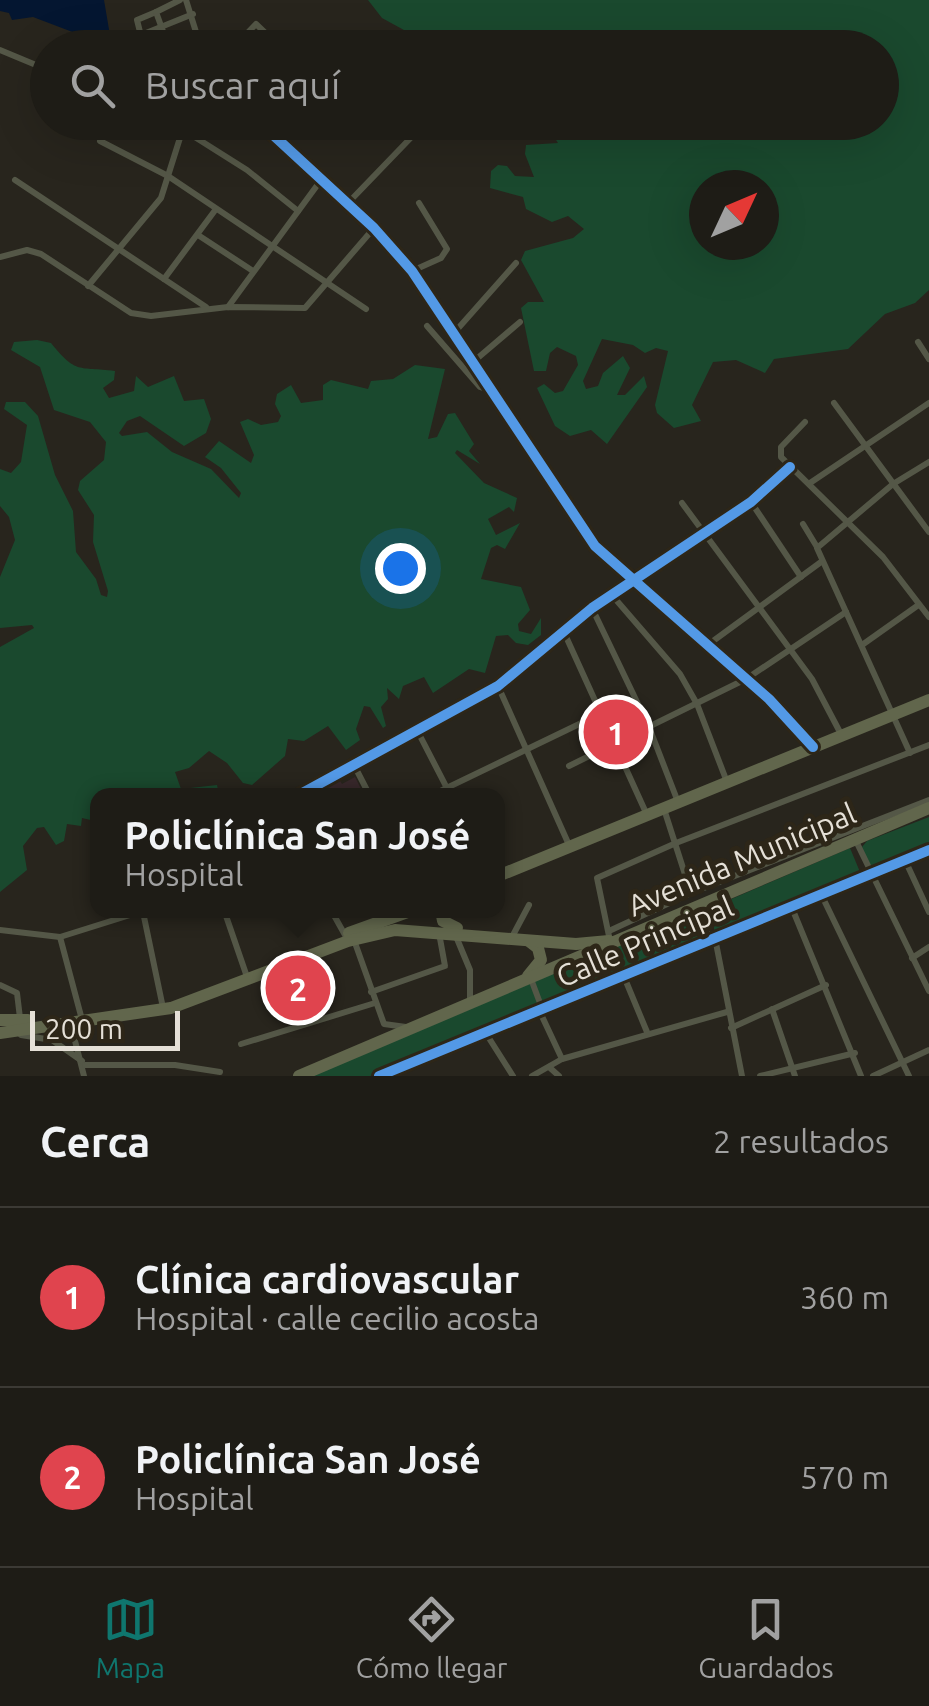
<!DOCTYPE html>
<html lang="es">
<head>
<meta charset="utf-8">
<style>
  :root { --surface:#1e1c16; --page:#26251f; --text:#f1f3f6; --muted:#a1a1a1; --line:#3c3a35; --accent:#0f766e }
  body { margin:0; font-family:Ubuntu,sans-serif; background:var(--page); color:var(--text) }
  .compass { position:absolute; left:689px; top:170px; width:90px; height:90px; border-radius:50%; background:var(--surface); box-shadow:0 10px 40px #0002; rotate:46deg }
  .scale { position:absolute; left:30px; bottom:25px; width:150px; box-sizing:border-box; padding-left:10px; border:5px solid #e5e0d7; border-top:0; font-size:28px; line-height:35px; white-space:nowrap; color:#e5e0d7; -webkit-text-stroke:8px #2d2618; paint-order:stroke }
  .you { position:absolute; left:400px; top:568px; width:35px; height:35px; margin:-25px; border:8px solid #fff; border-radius:50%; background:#1a73e8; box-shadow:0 0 0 15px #1a73e833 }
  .badge { display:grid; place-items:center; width:65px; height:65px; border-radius:50%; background:var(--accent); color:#fff; font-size:32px; font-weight:700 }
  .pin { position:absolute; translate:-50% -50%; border:5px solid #fff; box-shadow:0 2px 10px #0006 }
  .popup { position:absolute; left:90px; top:788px; width:415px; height:130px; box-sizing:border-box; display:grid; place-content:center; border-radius:20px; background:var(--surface); filter:drop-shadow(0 2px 8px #0005); font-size:32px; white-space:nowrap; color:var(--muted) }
  .popup b { font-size:38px; color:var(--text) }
  .popup::after { content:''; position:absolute; left:50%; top:100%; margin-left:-20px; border:20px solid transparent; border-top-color:var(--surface) }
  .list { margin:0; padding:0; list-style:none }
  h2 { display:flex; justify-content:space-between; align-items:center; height:130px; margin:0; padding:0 40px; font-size:42px }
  h2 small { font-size:32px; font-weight:400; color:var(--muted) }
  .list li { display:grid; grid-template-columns:65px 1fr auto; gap:30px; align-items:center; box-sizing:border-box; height:180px; padding:0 40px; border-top:2px solid var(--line) }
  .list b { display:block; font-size:38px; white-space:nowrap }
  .list p { margin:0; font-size:32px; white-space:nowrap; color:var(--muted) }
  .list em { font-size:32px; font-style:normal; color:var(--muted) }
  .icon { flex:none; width:55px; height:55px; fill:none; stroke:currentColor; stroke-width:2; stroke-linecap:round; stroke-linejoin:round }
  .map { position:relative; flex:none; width:929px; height:1076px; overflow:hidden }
  .search { position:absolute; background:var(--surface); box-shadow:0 10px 40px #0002; left:30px; right:30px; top:30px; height:110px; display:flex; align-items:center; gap:25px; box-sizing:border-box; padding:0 35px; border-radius:55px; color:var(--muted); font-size:38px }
  .sheet { height:490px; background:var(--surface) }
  nav { display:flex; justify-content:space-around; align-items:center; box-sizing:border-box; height:140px; border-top:2px solid var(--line); background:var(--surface); font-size:28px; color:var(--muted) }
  nav a { display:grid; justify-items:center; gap:5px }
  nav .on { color:var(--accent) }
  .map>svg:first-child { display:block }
</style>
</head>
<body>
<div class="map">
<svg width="929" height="1076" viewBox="0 0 929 1076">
  <rect width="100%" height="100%" fill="#28251d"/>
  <polygon fill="#38282b" points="338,777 342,784 355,777 364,795 304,796"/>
  <g fill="#1a492e" fill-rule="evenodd">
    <path d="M368 0H929V290L915 303 885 314 848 349 774 359 765 373 736 360 713 362 692 405 701 421 674 428 657 413 655 405 668 351 656 348 645 353 633 345 602 339 583 381 586 389 598 386 603 373 623 356 630 368 617 395H625L644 376 647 387 607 444 591 430 570 436 555 426 537 388 544 384 555 393 563 391 578 365 576 356 557 347 550 353 546 371H534L521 308 528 302H544L521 260 525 251 573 238 584 229 568 216 552 222 526 209 523 197 490 188 491 171 498 165 507 166 515 176 534 177 525 154 526 145 558 143 546 124 533 128 523 123 882 122V48L435 47 382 18ZM704 185H764V245H704Z"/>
    <path d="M37 340 51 343C77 375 78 366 115 371L114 380 103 388 109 398 134 391 136 376 148 387 174 376 184 401 204 399 211 419 206 433 184 446 140 416 127 421 119 433 122 436 147 432 172 452 211 469 239 498 241 493 221 468 205 457 219 441 251 463 254 455 240 422 248 419 261 425 278 422 281 416 275 404 277 394 291 385 301 403 323 400V385L331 380 368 389 371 381 393 379 415 365 445 369 428 439 437 437 448 414 455 413 474 444 469 451 480 464 457 450 455 453 484 483 517 498 514 512 509 507 488 519 496 535 520 523 505 549 497 545 491 548 481 579 521 587 530 610 518 624 519 631 531 634 541 618V635L528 645 516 643 508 635 496 636 485 673 469 669 433 693 424 677 403 686 399 699 387 688 388 699 381 707 386 726 383 728 370 707 364 706 356 729 360 740 346 750 328 726 304 741 288 739 285 756 252 785 243 783 227 763 209 751 189 768 175 772 181 789 217 785 219 795 98 796 95 821 82 818 81 826 67 824 64 841 56 845 44 827 37 828 23 846 27 870 0 892V647L34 628 32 625 0 628V577L15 540 9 517 0 506V469L11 473 21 462 27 425 4 409 6 402H25L38 416 55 475 73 511 76 552 96 579 101 595 107 597 108 591 93 542 94 515 78 490 80 481 104 460 106 442 90 422 54 410 40 367 11 350 14 342Z"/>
    <polygon points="929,817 929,848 871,870 862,847 867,841"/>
    <polygon points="850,848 860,872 716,935 708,909"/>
    <polygon points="689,916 698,938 372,1076 312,1076"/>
  </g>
  <polygon fill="#041631" points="0,0 104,0 112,47 33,17 12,20 9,13 0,11"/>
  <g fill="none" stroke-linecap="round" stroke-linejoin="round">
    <g stroke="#545747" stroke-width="6">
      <polyline points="186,0 201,48"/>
      <polyline points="141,35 193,14"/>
      <polyline points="144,48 137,20 156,12"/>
      <polyline points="169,48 156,12 180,0"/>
      <polyline points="233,48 256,24 281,48"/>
      <polyline points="304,48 314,39 337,35"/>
      <polyline points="0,50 48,70"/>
      <polyline points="171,122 247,170 298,211"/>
      <polyline points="259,122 374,228 412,271 595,546 769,699 812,746"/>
      <polyline points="100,141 168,176 366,309"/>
      <polyline points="15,180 206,307"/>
      <polyline points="348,203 426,122"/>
      <polyline points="198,235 253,271"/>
      <polyline points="0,257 27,250 41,254 131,313 151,316 228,307 305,308 374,228"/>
      <polyline points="412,271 441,258 447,249 419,203"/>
      <polyline points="164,279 216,209"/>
      <polyline points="88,286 161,198 185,122"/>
      <polyline points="228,307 321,180"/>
      <polyline points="427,326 480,387 489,390"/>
      <polyline points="454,333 516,263"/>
      <polyline points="918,342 929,359"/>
      <polyline points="473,362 520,322"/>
      <polyline points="834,403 929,532"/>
      <polyline points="805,422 781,447 781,457 883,557 929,617"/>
      <polyline points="810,483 929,403"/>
      <polyline points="751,502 801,577"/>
      <polyline points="682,503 812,679 842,736"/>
      <polyline points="803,524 817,547"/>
      <polyline points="611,594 680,674 697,704 727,782"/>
      <polyline points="592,608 649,727 678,802"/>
      <polyline points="563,630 647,815"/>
      <polyline points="709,644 821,562"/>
      <polyline points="862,645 917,606"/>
      <polyline points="498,686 569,845"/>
      <polyline points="417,730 451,796"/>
      <polyline points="910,753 817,548 893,484 929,462"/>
      <polyline points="354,765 370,796"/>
      <polyline points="569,766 746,679 846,612"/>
      <polyline points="297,796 498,686 592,608 751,502 790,467"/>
      <polyline points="430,796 600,714"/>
      <polyline points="664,809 691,893"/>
      <polyline points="855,839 929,991"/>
      <polyline points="905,860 929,912"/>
      <polyline points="822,896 909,1076"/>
      <polyline points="694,908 711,940"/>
      <polyline points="792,908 861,1076"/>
      <polyline points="224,910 246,974"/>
      <polyline points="331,910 345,935"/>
      <polyline points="143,912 162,1003"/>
      <polyline points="0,930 60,937 146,910"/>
      <polyline points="609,931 691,893 929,800"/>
      <polyline points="455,934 470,970 470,1000"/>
      <polyline points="60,937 81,1016"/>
      <polyline points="512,937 529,905"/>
      <polyline points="715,938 742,1076"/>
      <polyline points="354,940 384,1024 406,1027"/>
      <polyline points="610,941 597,878 676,843 929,745"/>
      <polyline points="912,958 929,947"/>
      <polyline points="531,979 543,1011"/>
      <polyline points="625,979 647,1032"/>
      <polyline points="0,985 17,993 20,1018"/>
      <polyline points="371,992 445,966 439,933"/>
      <polyline points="772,1009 795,1076"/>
      <polyline points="540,1012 562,1059"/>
      <polyline points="82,1025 74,1037 84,1076"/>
      <polyline points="731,1028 826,985"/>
      <polyline points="21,1035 52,1040 82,1061"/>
      <polyline points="487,1035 513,1076"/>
      <polyline points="241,1044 375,1003"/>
      <polyline points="85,1065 175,1065 220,1072"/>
      <polyline points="549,1067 559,1076"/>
      <polyline points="379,1076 929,850"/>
      <polyline points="532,1076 562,1059 727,1012"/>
      <polyline points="760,1076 855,1053"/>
      <polyline points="873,1076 929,1050"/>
    </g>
    <g stroke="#61664c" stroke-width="12">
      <polyline points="498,876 929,700"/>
      <polyline points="441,910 443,921 457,928"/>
      <polyline points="349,933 413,910"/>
      <polyline points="528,976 541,960 538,948 529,941"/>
      <polyline points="0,1020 28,1020"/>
      <polyline points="0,1033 171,1008 348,941 395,930 576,944 609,941"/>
      <polyline points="299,1076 929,808"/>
    </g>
    <g stroke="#2d2618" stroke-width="16">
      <g id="cycleway">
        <polyline points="259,122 374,228 412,271 595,546 769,699 813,747"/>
        <polyline points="297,796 498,686 592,608 751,502 790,467"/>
        <polyline points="379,1076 929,850"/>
      </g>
    </g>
    <use href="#cycleway" stroke="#5399e6" stroke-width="10"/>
  </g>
  <g text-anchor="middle" stroke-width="10" stroke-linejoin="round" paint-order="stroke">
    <g font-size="30" fill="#e5e0d7" stroke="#2d2618">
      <text transform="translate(742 860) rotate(-23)" y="10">Avenida Municipal</text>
      <text transform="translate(645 942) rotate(-23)" y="10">Calle Principal</text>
    </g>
  </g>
</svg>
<svg class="compass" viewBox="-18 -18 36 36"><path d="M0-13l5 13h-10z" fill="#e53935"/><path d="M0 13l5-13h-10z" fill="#a1a1a1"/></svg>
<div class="scale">200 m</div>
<div class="you"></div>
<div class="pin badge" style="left:616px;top:732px;background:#e0444e">1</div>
<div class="pin badge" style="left:298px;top:988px;background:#e0444e">2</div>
<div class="popup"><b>Policlínica San José</b>Hospital</div>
<div class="search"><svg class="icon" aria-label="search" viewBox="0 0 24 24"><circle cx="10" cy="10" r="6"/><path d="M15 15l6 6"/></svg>Buscar aquí</div>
</div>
<section class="sheet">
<h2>Cerca<small>2 resultados</small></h2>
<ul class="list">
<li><span class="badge" style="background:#e0444e">1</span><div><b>Clínica cardiovascular</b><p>Hospital · calle cecilio acosta</p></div><em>360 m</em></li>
<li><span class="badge" style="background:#e0444e">2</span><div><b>Policlínica San José</b><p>Hospital</p></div><em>570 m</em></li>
</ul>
</section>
<nav>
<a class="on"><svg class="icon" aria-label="map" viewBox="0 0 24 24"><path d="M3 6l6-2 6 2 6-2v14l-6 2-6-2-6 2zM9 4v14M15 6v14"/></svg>Mapa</a>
<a><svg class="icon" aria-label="directions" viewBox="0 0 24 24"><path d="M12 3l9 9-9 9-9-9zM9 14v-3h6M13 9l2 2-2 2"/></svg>Cómo llegar</a>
<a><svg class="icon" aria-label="saved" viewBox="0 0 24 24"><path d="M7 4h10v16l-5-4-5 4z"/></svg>Guardados</a>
</nav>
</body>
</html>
